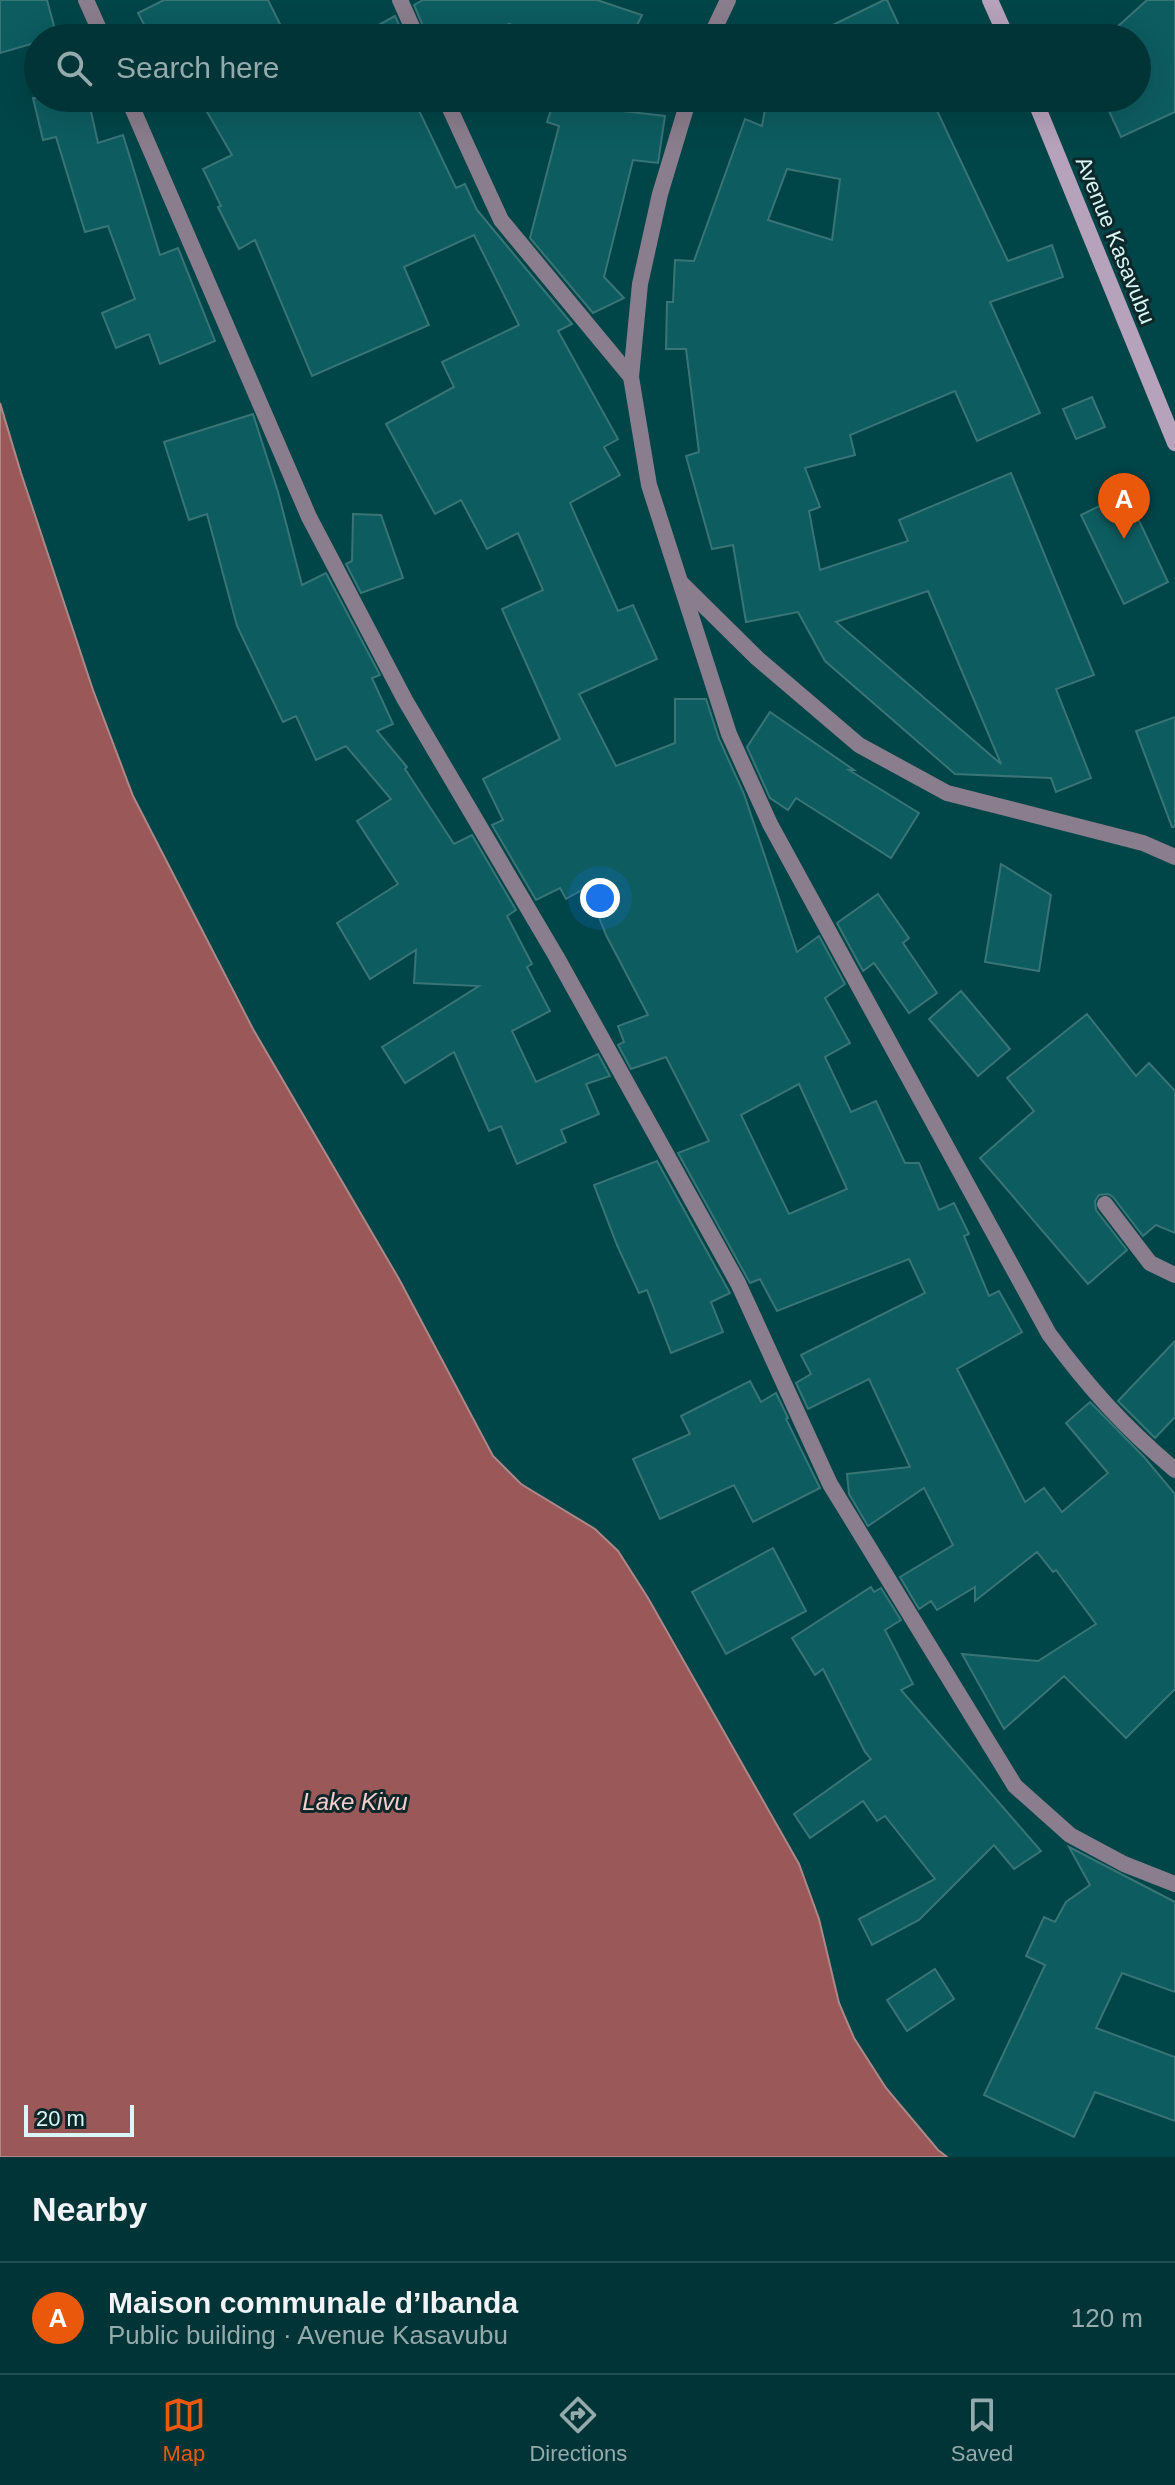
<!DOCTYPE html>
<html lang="en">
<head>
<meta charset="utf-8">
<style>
  :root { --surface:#003436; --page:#0e3f42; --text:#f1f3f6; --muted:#95aaad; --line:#224f51; --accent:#ea580c }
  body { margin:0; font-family:Helvetica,sans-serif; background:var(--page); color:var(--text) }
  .scale { position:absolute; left:24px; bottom:20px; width:110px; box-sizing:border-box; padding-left:8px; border:4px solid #d9f7f8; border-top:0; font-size:22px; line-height:28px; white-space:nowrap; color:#d9f7f8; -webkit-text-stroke:6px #0e2729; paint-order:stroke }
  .you { position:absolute; left:600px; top:898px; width:28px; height:28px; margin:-20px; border:6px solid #fff; border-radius:50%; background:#1a73e8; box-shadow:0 0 0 12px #1a73e833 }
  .badge { display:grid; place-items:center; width:52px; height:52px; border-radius:50%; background:var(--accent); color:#fff; font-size:26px; font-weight:700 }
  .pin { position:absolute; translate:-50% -66px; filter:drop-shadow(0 2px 4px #0008) }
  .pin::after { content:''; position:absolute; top:42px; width:28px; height:24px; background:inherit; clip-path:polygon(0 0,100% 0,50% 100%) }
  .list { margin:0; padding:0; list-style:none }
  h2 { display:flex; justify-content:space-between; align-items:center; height:104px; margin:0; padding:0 32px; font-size:34px }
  h2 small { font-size:26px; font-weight:400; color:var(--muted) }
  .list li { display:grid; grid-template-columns:52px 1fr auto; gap:24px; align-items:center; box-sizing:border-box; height:112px; padding:0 32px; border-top:2px solid var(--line) }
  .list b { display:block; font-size:30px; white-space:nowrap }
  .list p { margin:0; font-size:26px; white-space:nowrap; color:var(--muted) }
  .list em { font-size:26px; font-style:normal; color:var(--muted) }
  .icon { flex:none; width:44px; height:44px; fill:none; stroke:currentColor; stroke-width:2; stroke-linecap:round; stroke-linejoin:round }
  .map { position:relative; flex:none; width:1175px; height:2157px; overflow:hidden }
  .search { position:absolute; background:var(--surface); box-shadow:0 8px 32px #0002; left:24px; right:24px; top:24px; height:88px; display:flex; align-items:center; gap:20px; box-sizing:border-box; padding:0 28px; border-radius:44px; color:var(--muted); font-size:30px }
  .sheet { height:216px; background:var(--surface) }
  nav { display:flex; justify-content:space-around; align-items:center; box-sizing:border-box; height:112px; border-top:2px solid var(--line); background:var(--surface); font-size:22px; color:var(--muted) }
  nav a { display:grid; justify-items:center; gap:4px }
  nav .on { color:var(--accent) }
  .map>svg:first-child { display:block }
</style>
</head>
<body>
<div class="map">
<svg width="1175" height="2157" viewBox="0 0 1175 2157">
  <rect width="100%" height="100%" fill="#004548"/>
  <polygon fill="#9a5858" stroke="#ad8888" stroke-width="2" points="0,403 21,473 93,690 133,796 253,1029 399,1279 493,1456 521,1484 595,1529 618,1551 648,1598 799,1864 819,1919 839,2003 854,2038 886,2088 938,2150 947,2157 0,2157"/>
  <g fill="#0d5c60" stroke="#397477" stroke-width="2" fill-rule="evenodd">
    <polygon points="0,0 47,0 57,37 38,38 38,42 0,53"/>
    <polygon points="164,0 268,0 287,38 151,38 138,13"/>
    <polygon points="423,0 597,0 642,15 631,38 551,38 509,24 511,38 428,38 414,5"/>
    <polygon points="884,0 887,0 905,38 806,38"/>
    <polygon points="1147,0 1175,0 1175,112 1121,137 1103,98 1137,98 1137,38 1105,38"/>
    <polygon points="395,16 405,38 355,38"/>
    <polygon points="33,98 88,98 98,143 123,135 160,255 178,248 215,341 160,364 149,334 116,348 102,313 135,299 108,226 85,232 56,137 43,140"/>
    <path d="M199 98H413L456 188 465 184 477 210 572 324 558 331 618 439 604 447 620 475 570 503 618 611 633 605 657 659 579 694 616 766 675 743V699H706L719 739 744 794 797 952 819 936 845 984 825 998 850 1043 825 1057 851 1112 876 1101 905 1163H919L939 1210 954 1203 969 1234 964 1236 989 1296 999 1291 1022 1332 957 1369 1025 1502 1044 1488 1062 1512 1108 1473 1066 1423 1090 1402 1144 1457 1175 1494V1689L1126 1738 1064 1676 1004 1729 962 1654 1038 1661 1096 1624 1056 1570 1053 1572 1037 1552 975 1601V1587L937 1610 931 1601 919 1609 900 1577 953 1545 924 1488 868 1526 849 1494 847 1474 910 1467 869 1379 808 1409 796 1383 811 1374 801 1355 925 1293 909 1259 777 1311 760 1279 750 1283 678 1153 709 1141 666 1057 631 1069 618 1045 624 1042 618 1026 648 1015 606 935 587 887 566 899 560 888 536 900 492 825 503 820 483 779 560 739 502 609 543 590 518 533 487 549 461 500 435 514 386 424 454 387 442 362 519 325 474 235 404 267 429 325 312 376 255 240 239 249 218 207 221 206 203 169 232 155ZM799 1084 847 1189 789 1214 741 1115Z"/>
    <polygon points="555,98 625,98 621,111 665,116 658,163 633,160 604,277 624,298 593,313 530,238 559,126 547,122"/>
    <path d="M767 98H931L1008 261 1052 245 1063 277 990 302 1040 413 977 441 955 391 850 435 855 455 805 468 820 507 809 511 820 570 908 541 899 520 1011 473 1094 675 1056 689 1091 778 1056 792 1051 778 955 774 825 661 798 612 746 622 733 545 712 549 686 456 699 452 686 349H666L667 302H673L675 260 694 261 745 119 762 126ZM787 169 840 179 832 240 768 220ZM928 591 1001 764 836 622Z"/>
    <polygon points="1092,397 1105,427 1076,439 1063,409"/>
    <polygon points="253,414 278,492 302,585 326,573 380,675 372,678 393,724 377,731 407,767 405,769 454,844 472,835 516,910 507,916 532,964 527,967 550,1011 512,1031 536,1082 598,1054 610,1076 586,1084 599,1114 561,1130 566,1142 517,1164 501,1126 489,1131 454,1052 405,1083 382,1047 479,986 414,983 416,950 370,979 337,923 398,884 357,821 391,799 346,746 316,760 296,716 283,722 237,626 207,514 189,520 164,442"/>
    <polygon points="1126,493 1168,582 1124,604 1081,515"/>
    <polygon points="353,514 381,515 403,578 361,593 346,564 352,561"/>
    <polygon points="770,712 854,770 849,770 919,813 891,858 796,798 788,810 770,798 747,747"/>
    <polygon points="1175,717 1175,827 1172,827 1136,731"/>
    <polygon points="1001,864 1051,895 1039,971 985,962"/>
    <polygon points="878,894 909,938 903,943 937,993 909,1013 874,963 863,971 837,923"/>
    <polygon points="961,991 1010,1049 978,1076 929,1019"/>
    <polygon points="1087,1014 1136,1076 1149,1063 1175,1091 1175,1233 1156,1225 1143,1236 1113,1197 1108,1194 1099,1195 1095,1201 1096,1210 1127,1250 1088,1284 980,1158 1034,1111 1007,1078"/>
    <polygon points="657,1161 730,1293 711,1302 723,1332 671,1353 647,1290 639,1293 617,1245 594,1185"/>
    <polygon points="1175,1341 1175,1417 1155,1438 1118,1401"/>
    <polygon points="750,1381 761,1402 776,1393 788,1418 786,1419 820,1488 753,1522 734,1485 660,1519 633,1459 690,1434 681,1416"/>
    <polygon points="773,1548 806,1611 726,1654 692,1592"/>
    <polygon points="871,1587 874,1592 881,1588 901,1620 885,1630 913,1684 901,1690 1041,1851 1014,1869 994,1845 919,1920 872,1945 859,1919 935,1879 885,1816 877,1821 863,1801 810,1838 794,1814 871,1759 865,1752 823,1669 815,1675 792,1638"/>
    <polygon points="1069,1847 1175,1902 1175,1992 1122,1973 1096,2028 1175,2057 1175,2121 1095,2092 1074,2137 984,2095 1045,1965 1026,1956 1044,1917 1055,1922 1066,1902 1090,1885"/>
    <polygon points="935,1969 954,1999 907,2031 887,2000"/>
  </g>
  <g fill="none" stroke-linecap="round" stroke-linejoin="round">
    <g stroke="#8a7d8d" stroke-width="16">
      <polyline points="86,0 103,38"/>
      <polyline points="400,0 417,38"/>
      <polyline points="710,38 728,0"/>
      <polyline points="128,98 309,517 405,700 556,956 738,1283 830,1484 1015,1786 1070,1835 1124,1864 1175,1884"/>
      <polyline points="445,98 501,220 631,377"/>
      <path d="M689 98 660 194 640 284 631 377 649 485 729 734 770 824 1049 1334C1089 1388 1124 1427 1175 1470"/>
      <polyline points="681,583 757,658 859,745 947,793 1143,843 1175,857"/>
      <polyline points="1105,1204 1150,1263 1175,1275"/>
    </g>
    <g stroke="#b6a2bb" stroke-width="16">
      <polyline points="990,0 1007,38"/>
      <polyline points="1034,98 1175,443"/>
    </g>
  </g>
  <g text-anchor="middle" stroke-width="6" stroke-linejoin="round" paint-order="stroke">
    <g font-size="22" fill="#d9f7f8" stroke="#0e2729">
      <text transform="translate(1116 240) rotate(68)" y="8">Avenue Kasavubu</text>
    </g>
    <g font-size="24" font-style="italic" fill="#f6cdcc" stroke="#0e2729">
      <text x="355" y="1810">Lake Kivu</text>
    </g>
  </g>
</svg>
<div class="scale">20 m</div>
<div class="you"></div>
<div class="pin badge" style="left:1124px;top:539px">A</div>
<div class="search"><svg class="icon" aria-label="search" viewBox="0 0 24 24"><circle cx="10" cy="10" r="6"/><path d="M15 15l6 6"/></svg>Search here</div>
</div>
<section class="sheet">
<h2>Nearby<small></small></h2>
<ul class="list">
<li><span class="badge">A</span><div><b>Maison communale d’Ibanda</b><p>Public building · Avenue Kasavubu</p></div><em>120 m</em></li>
</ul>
</section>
<nav>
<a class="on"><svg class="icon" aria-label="map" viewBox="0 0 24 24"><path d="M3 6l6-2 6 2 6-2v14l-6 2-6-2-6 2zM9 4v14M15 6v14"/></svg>Map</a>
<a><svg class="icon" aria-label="directions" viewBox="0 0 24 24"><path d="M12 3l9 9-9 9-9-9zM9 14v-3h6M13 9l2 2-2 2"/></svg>Directions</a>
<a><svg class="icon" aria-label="saved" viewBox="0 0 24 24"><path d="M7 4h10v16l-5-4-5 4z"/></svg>Saved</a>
</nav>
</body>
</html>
